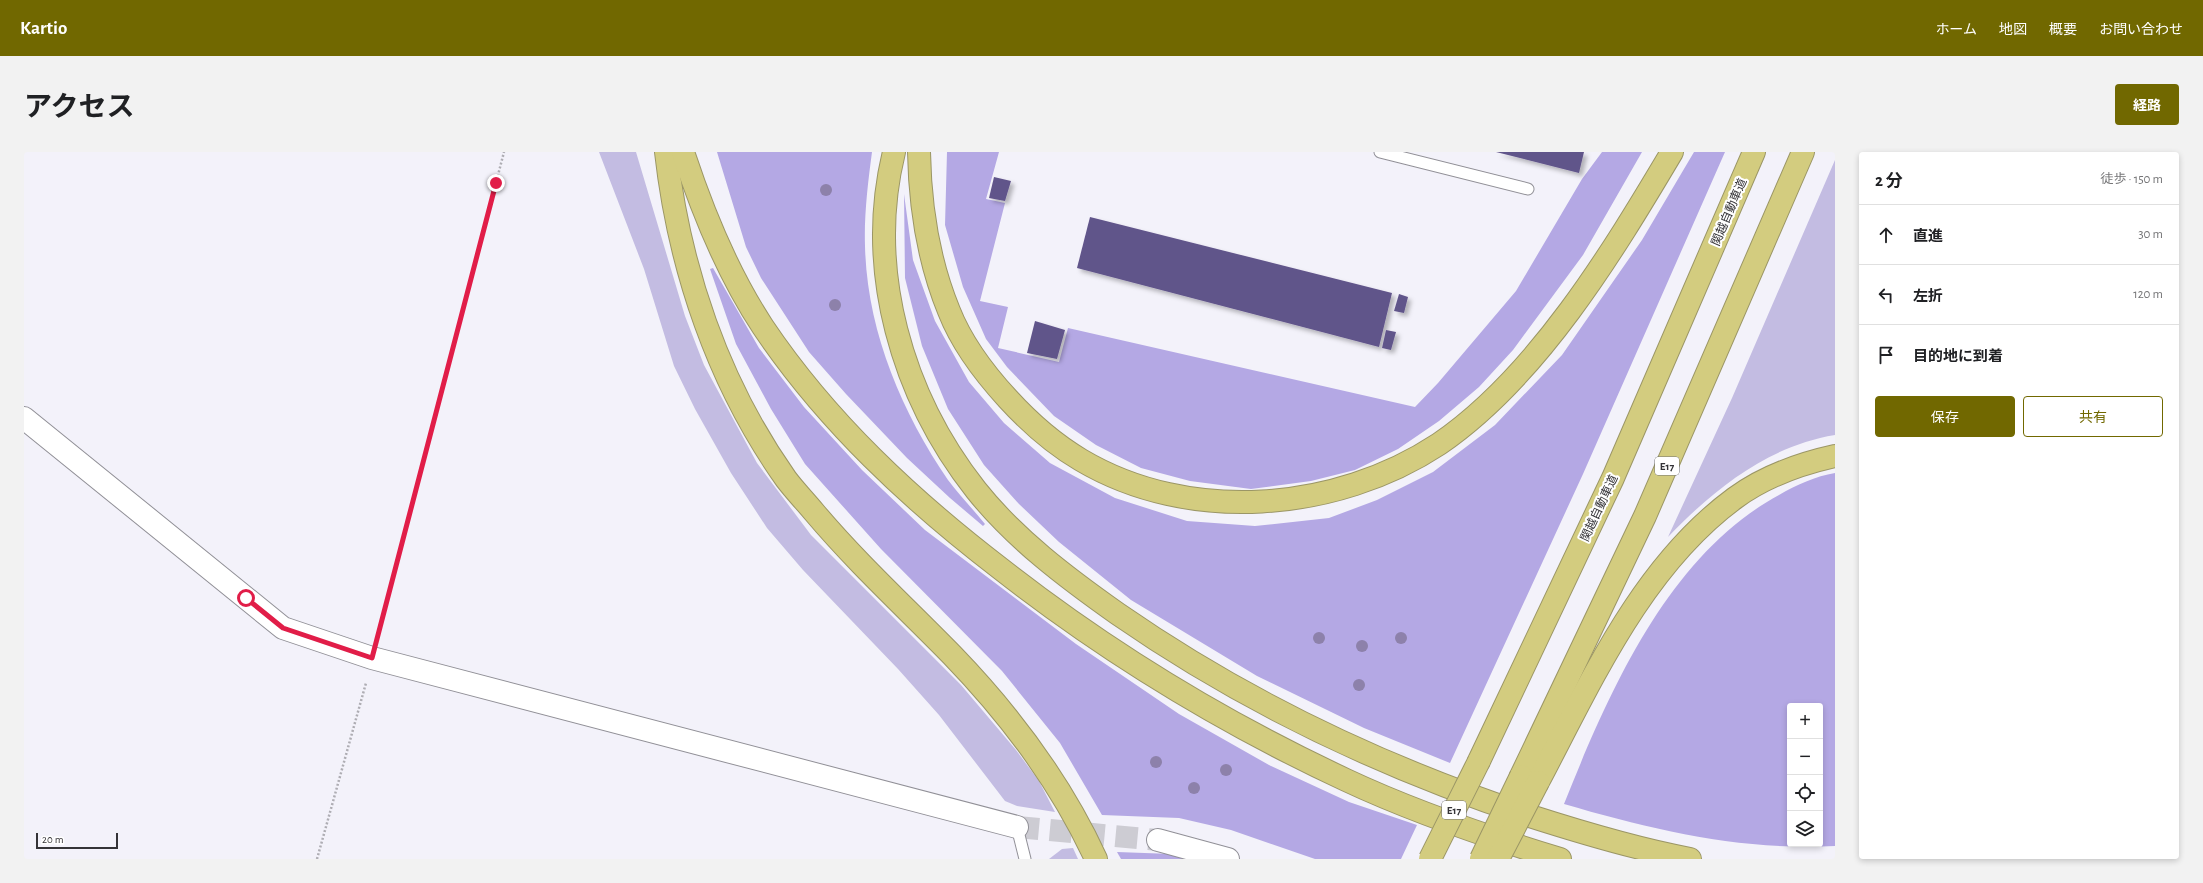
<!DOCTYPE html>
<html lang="ja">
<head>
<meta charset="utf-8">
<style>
  :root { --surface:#fff; --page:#f2f2f2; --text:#202124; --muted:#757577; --line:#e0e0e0; --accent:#716800 }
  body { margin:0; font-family:"Alegreya Sans","Noto Sans JP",sans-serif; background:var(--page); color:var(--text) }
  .controls { position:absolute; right:12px; bottom:12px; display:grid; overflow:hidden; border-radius:4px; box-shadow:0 2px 6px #0003 }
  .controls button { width:36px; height:36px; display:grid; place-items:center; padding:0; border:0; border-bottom:1px solid var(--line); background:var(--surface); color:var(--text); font:20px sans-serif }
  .scale { position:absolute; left:12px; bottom:10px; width:82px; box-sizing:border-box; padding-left:4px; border:2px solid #343337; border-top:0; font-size:11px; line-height:14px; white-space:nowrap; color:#343337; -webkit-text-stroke:3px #fff; paint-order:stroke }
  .stop { position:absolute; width:12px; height:12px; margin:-9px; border:3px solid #e11d48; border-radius:50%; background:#fff }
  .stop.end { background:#e11d48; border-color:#fff; box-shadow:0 1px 4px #0008 }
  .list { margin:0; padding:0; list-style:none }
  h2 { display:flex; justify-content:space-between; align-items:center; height:52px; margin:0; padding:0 16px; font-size:17px }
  h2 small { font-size:13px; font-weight:400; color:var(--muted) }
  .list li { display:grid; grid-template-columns:26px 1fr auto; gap:12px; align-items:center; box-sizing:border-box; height:60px; padding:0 16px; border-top:1px solid var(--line) }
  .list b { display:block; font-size:15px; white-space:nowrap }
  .list em { font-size:13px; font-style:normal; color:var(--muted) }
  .actions { display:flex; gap:8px; padding:12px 16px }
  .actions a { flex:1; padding:9px 0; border:1px solid var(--accent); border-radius:4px; text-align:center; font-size:14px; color:var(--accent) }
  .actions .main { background:var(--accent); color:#fff }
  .icon { flex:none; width:22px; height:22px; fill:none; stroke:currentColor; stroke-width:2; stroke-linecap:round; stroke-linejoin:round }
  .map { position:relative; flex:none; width:1811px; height:707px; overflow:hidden; border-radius:4px }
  header { display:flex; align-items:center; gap:24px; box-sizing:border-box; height:56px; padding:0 20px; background:var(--accent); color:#fff }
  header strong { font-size:19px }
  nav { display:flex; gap:22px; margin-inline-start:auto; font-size:14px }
  .intro { display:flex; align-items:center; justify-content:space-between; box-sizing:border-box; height:96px; padding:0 24px }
  h1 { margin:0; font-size:28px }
  .button { padding:10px 18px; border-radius:4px; background:var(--accent); color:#fff; font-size:14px; font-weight:700 }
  main { display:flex; gap:24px; padding:0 24px }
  aside { flex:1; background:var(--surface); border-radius:4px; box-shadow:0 2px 6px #0003 }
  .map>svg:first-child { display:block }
</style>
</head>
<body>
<header>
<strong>Kartio</strong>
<nav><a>ホーム</a><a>地図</a><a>概要</a><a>お問い合わせ</a></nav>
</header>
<div class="intro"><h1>アクセス</h1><a class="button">経路</a></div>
<main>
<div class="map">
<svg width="1811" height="707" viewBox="0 0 1811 707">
  <defs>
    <filter id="shadow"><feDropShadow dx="3.5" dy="3.5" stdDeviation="2" flood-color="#0004"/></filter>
  </defs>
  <rect width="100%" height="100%" fill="#f3f2fa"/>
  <g fill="#c3bce2">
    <polygon points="575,0 612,0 661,164 680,213 733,311 787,383 937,533 992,598 1015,629 1031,660 993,654 981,649 915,563 874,517 779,418 743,376 707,321 671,257 650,214 620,117"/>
    <path d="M1811 8V283C1744 294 1690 337 1644 385L1708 246Z"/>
    <polygon points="1049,696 1054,707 1025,707 1038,697"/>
  </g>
  <g fill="#b4a8e4" fill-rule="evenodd">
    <path d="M693 0H848C844 30 840 63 841 94 843 178 877 259 924 328 935 343 949 357 961 372L959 374 926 346 883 306 822 242 785 200 737 126 722 95Z"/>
    <polygon points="923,0 975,0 962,47 981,51 956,149 984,155 974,196 1035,210 1044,176 1391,255 1414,231 1492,139 1558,27 1578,0 1618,0 1559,103 1489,198 1455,235 1415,269 1374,297 1331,318 1287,329 1227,337 1166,329 1117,316 1072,293 1030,264 983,215 962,187 939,135 921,73"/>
    <polygon points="1670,0 1701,0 1559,322 1426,611 1340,576 1233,524 1107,448 1035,390 995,352 960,313 924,257 898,194 881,126 880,42 889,108 911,169 945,230 980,271 1026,311 1091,346 1163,369 1231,374 1305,366 1353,348 1409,320 1471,273 1538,203 1618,88"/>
    <polygon points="689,116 735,196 780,255 838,318 901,378 1052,492 1155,562 1245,613 1325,650 1393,673 1377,707 1291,707 1207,678 1155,666 1078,663 1036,591 978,519 857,397 781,312 747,257 712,192 686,117"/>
    <path d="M1811 321V694C1718 699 1629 678 1540 652 1585 540 1644 403 1755 343 1772 333 1792 324 1811 321ZM1766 554H1796V692H1766Z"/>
    <polygon points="1093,700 1148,702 1172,707 1097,707"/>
  </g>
  <g fill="#61548a" filter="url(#shadow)">
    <polygon points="1472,0 1560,0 1555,21"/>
    <polygon points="970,25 987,29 981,49 965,46"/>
    <polygon points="1066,65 1368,141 1355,195 1053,116"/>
    <polygon points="1375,142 1384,145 1380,161 1370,159"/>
    <polygon points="1011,169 1041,178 1033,207 1003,201"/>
    <polygon points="1362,178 1372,180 1367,198 1358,196"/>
  </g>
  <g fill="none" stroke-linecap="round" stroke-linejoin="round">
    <polyline stroke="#cdccd3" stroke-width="22" stroke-dasharray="22 11" stroke-linecap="butt" points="993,675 1134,688"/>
    <g stroke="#919097" stroke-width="13">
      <g id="lane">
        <polyline points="1356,0 1504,37"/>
        <polyline points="993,675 1001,707"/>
      </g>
    </g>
    <g stroke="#919097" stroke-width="24">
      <g id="street">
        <polyline points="0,266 259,476 348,506 993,675"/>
        <polyline points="1134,688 1204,707"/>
      </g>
    </g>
    <g stroke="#9b9666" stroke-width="24">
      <g id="highway">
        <path d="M642 0C655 116 694 231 762 327 771 339 781 349 790 360 833 411 882 456 928 503 986 563 1037 631 1072 707"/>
        <path d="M659 0C679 61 704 122 739 175 803 270 887 348 977 417 1083 500 1200 571 1322 628 1390 660 1464 685 1536 707"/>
        <path d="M870 0C841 118 878 244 952 338 991 387 1043 426 1094 462 1221 550 1360 616 1506 664 1559 681 1612 697 1666 707"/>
        <path d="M895 0C896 55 904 108 925 159 938 192 960 221 984 247 1005 270 1030 292 1057 308 1165 372 1312 360 1415 292 1513 225 1588 101 1648 0"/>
        <polyline points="1455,609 1589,326 1730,0"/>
        <polyline points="1497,624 1621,364 1779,0"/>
        <path d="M1514 630C1567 530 1617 415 1711 346 1741 324 1775 312 1811 304"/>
      </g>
    </g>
    <g stroke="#aeadb3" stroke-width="2.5" stroke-dasharray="2 2" stroke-linecap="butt">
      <polyline points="355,481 480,0"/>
      <polyline points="293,707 342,531"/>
    </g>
    <use href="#lane" stroke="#fff" stroke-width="11"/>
    <use href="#street" stroke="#fff" stroke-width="22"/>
    <use href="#highway" stroke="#d3cc7f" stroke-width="22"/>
    <g stroke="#9b9666" stroke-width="24" stroke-linecap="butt">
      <g id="highway-bridge">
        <polyline points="1406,707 1455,609"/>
        <polyline points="1457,707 1497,624"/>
        <polyline points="1474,707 1514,630"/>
      </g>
    </g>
    <use href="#highway-bridge" stroke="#d3cc7f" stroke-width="22"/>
  </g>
  <g fill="#8d81aa">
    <circle cx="802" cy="38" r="6"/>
    <circle cx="811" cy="153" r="6"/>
    <circle cx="1295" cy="486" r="6"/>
    <circle cx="1377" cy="486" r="6"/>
    <circle cx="1338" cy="494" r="6"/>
    <circle cx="1335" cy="533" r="6"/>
    <circle cx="1132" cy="610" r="6"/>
    <circle cx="1202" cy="618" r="6"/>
    <circle cx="1170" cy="636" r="6"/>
  </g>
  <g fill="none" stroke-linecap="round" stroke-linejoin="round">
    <polyline stroke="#e11d48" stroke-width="5" points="222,446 259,476 348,506 472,31"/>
  </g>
  <g text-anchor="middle" stroke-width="4" stroke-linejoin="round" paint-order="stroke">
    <g fill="#fff" stroke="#717073" stroke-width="1">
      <rect x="1631" y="305" width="24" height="18" rx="3"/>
      <rect x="1418" y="649" width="24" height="18" rx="3"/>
    </g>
    <g font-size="11" font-weight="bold" fill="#343337">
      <text x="1643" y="318">E17</text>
      <text x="1430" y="662">E17</text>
    </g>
    <g font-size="12" fill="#343337" stroke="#fff">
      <text transform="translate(1705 60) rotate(-67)" y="4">関越自動車道</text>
      <text transform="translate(1575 356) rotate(-65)" y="4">関越自動車道</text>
    </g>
  </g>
</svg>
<div class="controls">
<button>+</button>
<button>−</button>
<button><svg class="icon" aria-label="locate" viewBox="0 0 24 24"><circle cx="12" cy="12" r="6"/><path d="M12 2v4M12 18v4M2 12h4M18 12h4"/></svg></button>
<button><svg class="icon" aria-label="layers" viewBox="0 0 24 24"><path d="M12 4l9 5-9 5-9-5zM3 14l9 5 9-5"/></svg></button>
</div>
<div class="scale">20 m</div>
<div class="stop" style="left:222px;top:446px"></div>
<div class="stop end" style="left:472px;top:31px"></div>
</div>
<aside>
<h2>2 分<small>徒歩 · 150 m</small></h2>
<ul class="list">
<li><svg class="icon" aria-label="ahead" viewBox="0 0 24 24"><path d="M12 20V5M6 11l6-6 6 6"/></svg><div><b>直進</b></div><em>30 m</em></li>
<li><svg class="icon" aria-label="left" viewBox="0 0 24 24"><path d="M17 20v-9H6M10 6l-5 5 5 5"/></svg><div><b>左折</b></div><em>120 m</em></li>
<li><svg class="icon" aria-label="arrive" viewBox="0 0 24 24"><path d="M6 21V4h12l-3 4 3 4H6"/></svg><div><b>目的地に到着</b></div></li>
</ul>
<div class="actions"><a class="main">保存</a><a>共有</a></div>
</aside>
</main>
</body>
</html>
